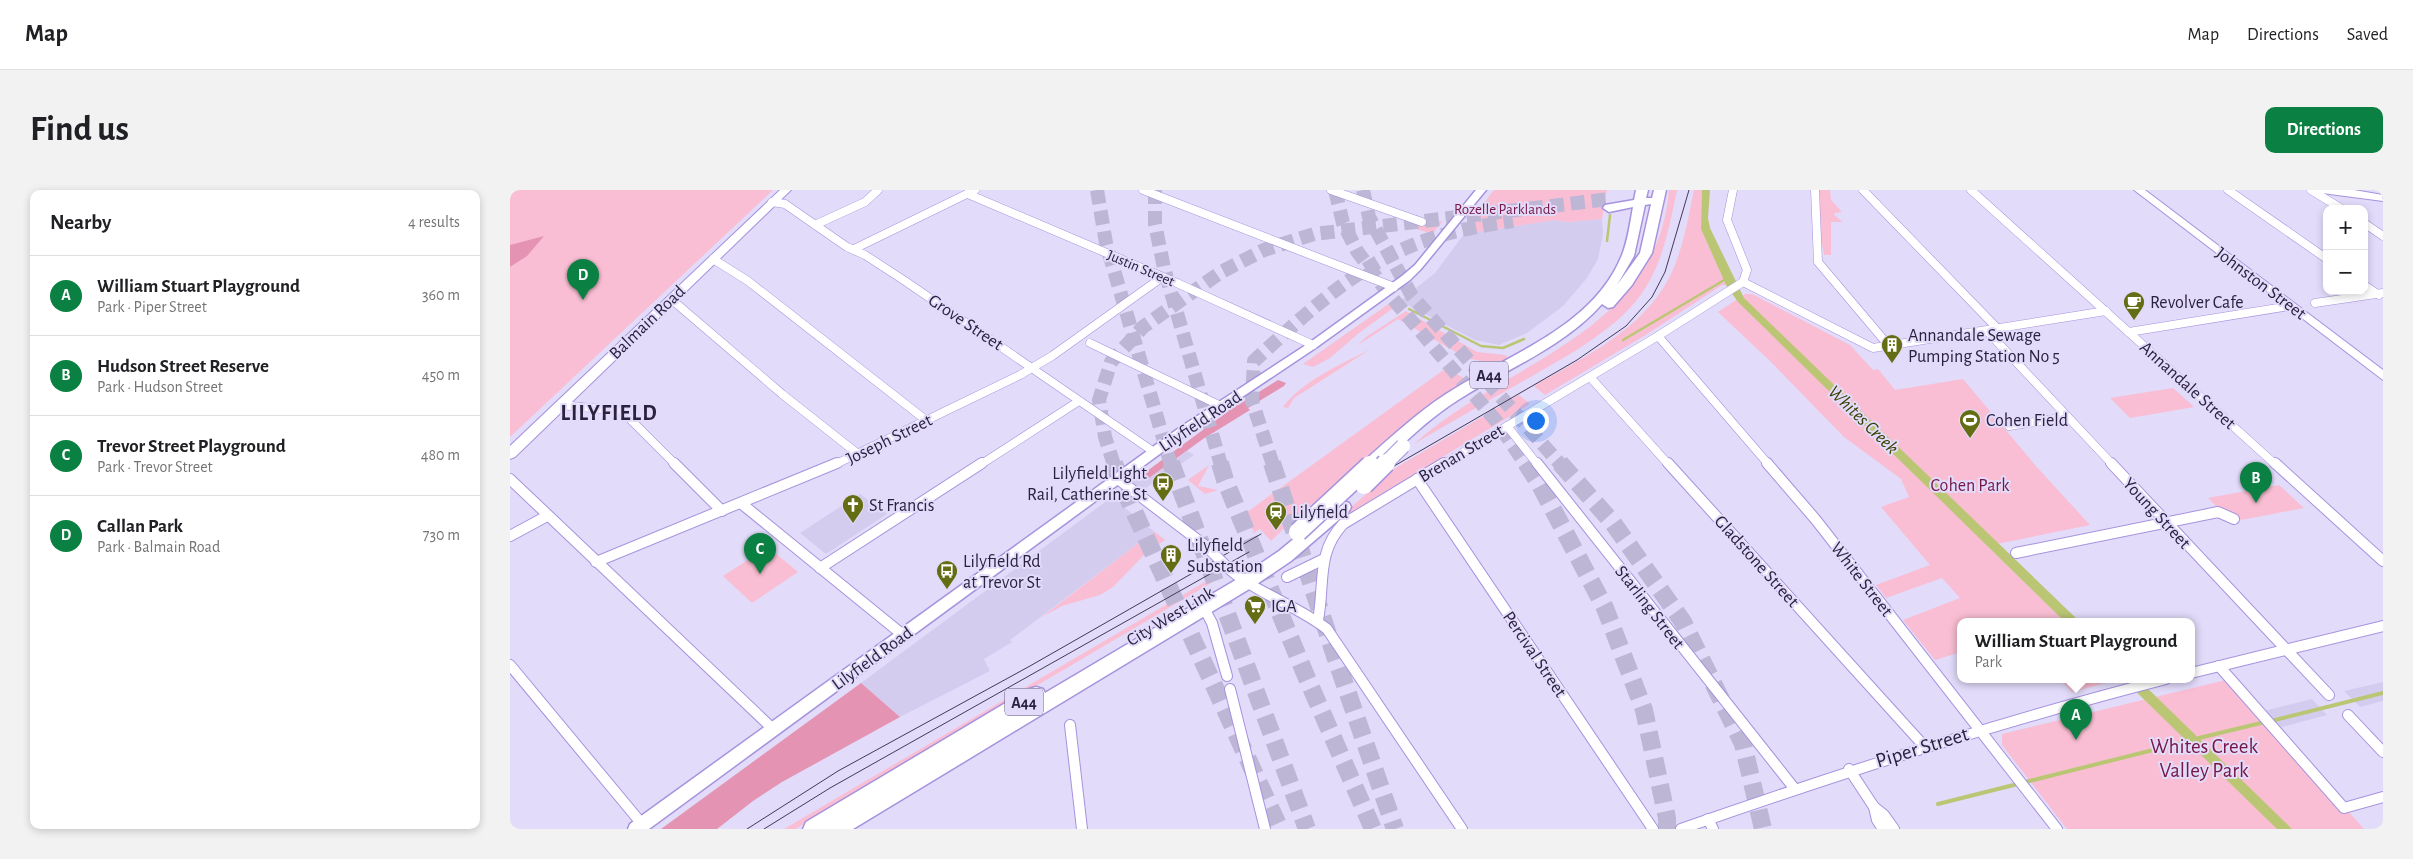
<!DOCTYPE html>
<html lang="en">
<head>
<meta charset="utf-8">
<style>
  :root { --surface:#fff; --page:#f2f2f2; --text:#202124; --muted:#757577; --line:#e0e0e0; --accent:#0b8043 }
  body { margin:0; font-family:"Alegreya Sans",sans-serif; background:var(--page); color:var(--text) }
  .controls { position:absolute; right:15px; top:15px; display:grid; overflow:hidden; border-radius:10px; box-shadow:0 2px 8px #0003 }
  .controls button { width:45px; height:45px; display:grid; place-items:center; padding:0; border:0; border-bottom:1px solid var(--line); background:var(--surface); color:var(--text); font:25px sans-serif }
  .you { position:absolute; left:1025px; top:230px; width:18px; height:18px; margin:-12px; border:4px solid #fff; border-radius:50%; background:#1a73e8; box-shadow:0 0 0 8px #1a73e833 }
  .badge { display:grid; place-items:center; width:32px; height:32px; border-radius:50%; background:var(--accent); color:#fff; font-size:16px; font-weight:700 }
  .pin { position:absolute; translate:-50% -41px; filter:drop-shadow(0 1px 2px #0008) }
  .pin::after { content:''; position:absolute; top:26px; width:18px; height:15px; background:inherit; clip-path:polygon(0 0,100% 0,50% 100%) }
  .popup { position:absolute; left:1447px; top:428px; width:238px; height:65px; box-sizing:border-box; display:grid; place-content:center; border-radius:10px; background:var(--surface); filter:drop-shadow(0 1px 4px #0005); font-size:16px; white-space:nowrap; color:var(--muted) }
  .popup b { font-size:19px; color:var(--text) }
  .popup::after { content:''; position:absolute; left:50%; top:100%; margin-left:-10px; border:10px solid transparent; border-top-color:var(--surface) }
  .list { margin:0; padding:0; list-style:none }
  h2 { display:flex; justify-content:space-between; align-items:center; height:65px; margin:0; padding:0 20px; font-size:21px }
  h2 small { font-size:16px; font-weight:400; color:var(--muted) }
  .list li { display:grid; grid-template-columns:32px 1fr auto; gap:15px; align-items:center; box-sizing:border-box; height:80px; padding:0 20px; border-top:1px solid var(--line) }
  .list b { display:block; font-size:19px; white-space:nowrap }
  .list p { margin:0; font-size:16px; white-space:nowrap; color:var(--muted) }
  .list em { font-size:16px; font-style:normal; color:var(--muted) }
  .map { position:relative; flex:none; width:1873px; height:639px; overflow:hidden; border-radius:10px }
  header { display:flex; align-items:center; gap:30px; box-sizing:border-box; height:70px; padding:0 25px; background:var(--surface); border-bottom:1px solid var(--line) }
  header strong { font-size:24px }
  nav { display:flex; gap:28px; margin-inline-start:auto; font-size:18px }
  .intro { display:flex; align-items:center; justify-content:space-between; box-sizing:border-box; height:120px; padding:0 30px }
  h1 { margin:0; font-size:35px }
  .button { padding:12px 22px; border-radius:10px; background:var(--accent); color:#fff; font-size:18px; font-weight:700 }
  main { display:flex; gap:30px; padding:0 30px }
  aside { flex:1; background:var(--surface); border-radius:10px; box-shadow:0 2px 8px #0003 }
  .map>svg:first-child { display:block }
</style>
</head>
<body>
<header>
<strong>Map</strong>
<nav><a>Map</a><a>Directions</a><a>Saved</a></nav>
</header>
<div class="intro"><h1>Find us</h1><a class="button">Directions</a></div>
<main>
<aside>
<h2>Nearby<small>4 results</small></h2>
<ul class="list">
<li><span class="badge">A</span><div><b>William Stuart Playground</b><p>Park · Piper Street</p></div><em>360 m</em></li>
<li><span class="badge">B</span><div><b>Hudson Street Reserve</b><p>Park · Hudson Street</p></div><em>450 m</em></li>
<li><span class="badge">C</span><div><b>Trevor Street Playground</b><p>Park · Trevor Street</p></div><em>480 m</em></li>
<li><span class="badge">D</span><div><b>Callan Park</b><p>Park · Balmain Road</p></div><em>730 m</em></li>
</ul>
</aside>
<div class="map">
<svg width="1873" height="639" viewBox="0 0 1873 639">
  <rect width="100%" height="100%" fill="#e2dbfa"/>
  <g fill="#d4ccee">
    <polygon points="1092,29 1093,44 1088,69 1077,88 1053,116 1017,143 989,155 965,150 890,111 925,83 954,44 1045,30 1058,32"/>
    <polygon points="677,261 684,265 611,315 645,342 630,352 500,450 502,452 474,469 480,481 390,527 351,493 633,284 639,288"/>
    <polygon points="350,304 377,324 316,364 290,343"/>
    <polygon points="1873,492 1873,511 1850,517 1834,501"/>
    <polygon points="1802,509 1817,525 1769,538 1754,521"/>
  </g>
  <g fill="#f9bed3">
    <polygon points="0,0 263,0 0,247"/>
    <polygon points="984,0 1097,0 1092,29 1058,32 1045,30 954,44 956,36"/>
    <path d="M1159 0H1167C1160 33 1154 68 1136 97 1111 139 1051 169 1010 193 974 213 939 233 904 254 995 171 1147 145 1159 0Z"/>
    <path d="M1184 0H1192L1191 39 1216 95H1212L1134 146 1035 205 1024 196C1074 167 1131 141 1159 88 1173 61 1178 29 1184 0Z"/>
    <polygon points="1309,0 1320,0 1321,10 1332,22 1325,23 1324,25 1333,32 1321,32 1321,65 1314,65 1310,42"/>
    <polygon points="917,26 932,32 922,44 904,38"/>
    <polygon points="1235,104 1242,104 1340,155 1363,180 1368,179 1385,200 1453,189 1525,275 1580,335 1477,356 1554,431 1451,431 1451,462 1425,470 1393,430 1450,408 1432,388 1376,408 1366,395 1420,375 1371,317 1399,307 1391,289 1334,247 1260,171 1208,122"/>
    <polygon points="880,113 886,116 849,143 820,168 803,177 793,174"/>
    <polygon points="896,121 967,162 995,165 999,168 981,177 968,170 958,169 888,129 848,155 856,147"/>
    <path d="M859 160 784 208 778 218 773 217C793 191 829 175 859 160Z"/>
    <polygon points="938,179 957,190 905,225 814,308 795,318 761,351 750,339 742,344 744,341 743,339 739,338 733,341 722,333 932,181"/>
    <polygon points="1663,198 1684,217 1620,228 1600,208"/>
    <polygon points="1009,205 1020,214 840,323 812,343 855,305 872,286"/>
    <polygon points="699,275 688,296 708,300 695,304 678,290"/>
    <polygon points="1769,295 1794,318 1731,330 1727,327 1711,321 1698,308"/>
    <polygon points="645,342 655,350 636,363 603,397 590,405 552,416 532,427 630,352"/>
    <polygon points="258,357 288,382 242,413 213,386"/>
    <polygon points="705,386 708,389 310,623 286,639 274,639"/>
    <polygon points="1550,489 1610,489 1562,502"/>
    <polygon points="1720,489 1854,639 1557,639 1492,555 1492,544"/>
  </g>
  <g fill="#e593b2">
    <polygon points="34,46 17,66 0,77 0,55"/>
    <polygon points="768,190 776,193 774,196 738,218 740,220 693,249 639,288 633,284 720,220"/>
    <polygon points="351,493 390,527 272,592 243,611 207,639 151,639"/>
  </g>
  <g fill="#bbc675">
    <polygon points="1192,0 1200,0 1198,28 1200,38 1234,108 1569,431 1554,431 1228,112 1216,95 1191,39"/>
    <polygon points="1613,489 1628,489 1782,639 1767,639"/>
  </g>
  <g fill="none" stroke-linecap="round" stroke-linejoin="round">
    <g stroke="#bbc675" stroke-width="2.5">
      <polyline points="1097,51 1100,25"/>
      <polyline points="899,119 971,156 993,158 1014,149"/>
      <polyline points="1113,150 1216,89"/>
    </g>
    <g stroke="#bbc675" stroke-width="4">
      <polyline points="1761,531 1873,503"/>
      <polyline points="1685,549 1755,532"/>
      <polyline points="1428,614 1679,551"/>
    </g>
    <g stroke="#bdb6d5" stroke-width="14" stroke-dasharray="14 7" stroke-linecap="butt">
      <polyline points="587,0 596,53 661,275"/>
      <polyline points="645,0 645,34 654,78 711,275"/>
      <polyline points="825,0 833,33 847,61 878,103 987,232 1016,275"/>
      <polyline points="853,0 859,27 902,106 1051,275"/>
      <polyline points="604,275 595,247 589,210 601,172 633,137 711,82 754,60 804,44 1100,9"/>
      <path d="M763 275 742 211 744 171C790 129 838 83 896 58 930 43 967 36 1003 31"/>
    </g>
    <g stroke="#bdb6d5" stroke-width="18" stroke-dasharray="18 9" stroke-linecap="butt">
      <polyline points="604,273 610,291 770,639"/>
      <polyline points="661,273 797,639"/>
      <polyline points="710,273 715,290 796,486 863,639"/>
      <polyline points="762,273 826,469 885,639"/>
      <polyline points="1016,273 1029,293 1095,418 1134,520 1157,628 1157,639"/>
      <polyline points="1050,273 1103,333 1173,432 1233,554 1253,639"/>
    </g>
    <g stroke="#a693de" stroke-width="9">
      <g id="street-far1">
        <polyline points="633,0 884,97"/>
        <polyline points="821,0 912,32"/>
        <polyline points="1305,0 1308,72 1379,156"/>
        <polyline points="1353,0 1488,139"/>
        <polyline points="1461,0 1766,275"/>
        <polyline points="1718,0 1817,69"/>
        <polyline points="1801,0 1832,19"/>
        <polyline points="458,4 667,93 803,155"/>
        <polyline points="262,12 275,14 337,57 355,65 395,91 644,262"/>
        <polyline points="1854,33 1873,46"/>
        <polyline points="305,35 355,12 368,0"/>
        <polyline points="344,59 465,0"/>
        <polyline points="203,69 238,91 417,231"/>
        <polyline points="1233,92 1363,158 1596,121"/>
        <polyline points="1854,95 1869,105"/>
        <polyline points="161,109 272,204 348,264"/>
        <polyline points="1805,113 1873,103"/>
        <polyline points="1477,141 1603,275"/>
        <polyline points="1619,142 1780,116"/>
        <polyline points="1148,146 1259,275"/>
        <polyline points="580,153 711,216"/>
        <polyline points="1080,187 1159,275"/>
        <polyline points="51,215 112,221 166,275"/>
        <polyline points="997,236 1028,275"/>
        <polyline points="1499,236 1557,227"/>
        <polyline points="324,275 510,185 542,166 651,88"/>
        <polyline points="470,275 569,211"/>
        <polyline points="932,275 1148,146 1233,92 1237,80 1217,30 1223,0"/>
      </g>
    </g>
    <g stroke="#a693de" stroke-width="12">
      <g id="street">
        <polyline points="164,273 212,321"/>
        <polyline points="1027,273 1284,598"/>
        <polyline points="1158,273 1414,556"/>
        <polyline points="1257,273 1306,330 1547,639"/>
        <polyline points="1601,273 1819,505"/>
        <polyline points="1765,273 1873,371"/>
        <polyline points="0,289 263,539"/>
        <polyline points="608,289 621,299"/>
        <polyline points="907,289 1143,639"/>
        <polyline points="232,314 393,445"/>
        <polyline points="0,346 37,326"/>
        <polyline points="1506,363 1708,322 1724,329"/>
        <polyline points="86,372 327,273"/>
        <polyline points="310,378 472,273"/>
        <path d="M718 378C748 404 786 415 817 439L952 639"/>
        <polyline points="777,387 812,370"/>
        <polyline points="694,418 702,433 717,486"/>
        <path d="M808 430C815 394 806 363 833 334L934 273"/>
        <polyline points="0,475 132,634"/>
        <polyline points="1709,476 1834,618 1873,607"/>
        <polyline points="1681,483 1873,436"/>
        <polyline points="720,499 755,639"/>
        <polyline points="1838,525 1873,562"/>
        <polyline points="560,535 572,639"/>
        <polyline points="1339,579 1364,617 1367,630 1373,639"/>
        <polyline points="1364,617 1374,625 1384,639"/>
        <polyline points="1198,629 1203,639"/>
        <path d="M1171 639C1331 583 1492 531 1656 489"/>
      </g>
    </g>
    <g stroke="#a693de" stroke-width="3">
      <polygon id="secondary" points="966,0 976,0 911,79 900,90 807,157 677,244 139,639 118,639 120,634 669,238 799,153 892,86 905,75"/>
    </g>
    <g stroke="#a693de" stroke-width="2">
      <g id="primary">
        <polygon points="270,0 281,0 5,267 0,269 0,256"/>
        <polygon points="1624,0 1635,0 1873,180 1873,190"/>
        <polygon points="1807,0 1844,0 1873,5 1873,11 1812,3"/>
      </g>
    </g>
    <g stroke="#a693de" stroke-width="3">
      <g id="highway">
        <path d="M1126 0H1138L1136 8H1142L1144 0H1156L1142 63 1122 95 1103 117 1098 118 1092 114C1053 158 996 179 948 210 918 229 892 255 866 279H854L852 275 854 271C881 247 907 223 936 204 996 165 1083 138 1112 65 1118 50 1120 33 1123 17L1099 22 1093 18 1095 15 1124 10ZM1141 14 1130 63 1107 95 1124 66 1135 15Z"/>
        <polygon points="833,311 839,313 841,317 839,321 781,371 741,398 343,639 293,639 296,632 519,499 526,497 533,499 535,503 729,388 769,361 827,313"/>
      </g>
    </g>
    <use href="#street-far1" stroke="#fff" stroke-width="8"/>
    <use href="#street" stroke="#fff" stroke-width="10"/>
    <use href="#secondary" fill="#fff" fill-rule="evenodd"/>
    <use href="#primary" fill="#fff" fill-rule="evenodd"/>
    <use href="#highway" fill="#fff" fill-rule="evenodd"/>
    <g stroke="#423a58" stroke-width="1">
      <polyline points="879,279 1067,170 1116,136 1142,107 1155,82 1179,0"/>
      <polyline points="237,639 328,581 520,476 751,344"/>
      <polyline points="254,639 320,598 739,362"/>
    </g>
    <g stroke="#a693de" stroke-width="12" stroke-linecap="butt">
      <polyline id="street-bridge" points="621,299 697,357 718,378"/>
    </g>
    <g stroke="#a693de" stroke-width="16" stroke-linecap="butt">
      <polyline id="highway-bridge-far1" points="874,275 893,256"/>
    </g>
    <g stroke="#a693de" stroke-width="21" stroke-linecap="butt">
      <g id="highway-bridge">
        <polyline points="854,295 876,273"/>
        <polyline points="788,342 860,275"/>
      </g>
    </g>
    <use href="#street-bridge" stroke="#fff" stroke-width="10"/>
    <use href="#highway-bridge-far1" stroke="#fff" stroke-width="14"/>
    <use href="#highway-bridge" stroke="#fff" stroke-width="18"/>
  </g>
  <defs>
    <g id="cafe-pin" transform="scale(1.125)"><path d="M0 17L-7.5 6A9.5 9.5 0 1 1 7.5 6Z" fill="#646d13" stroke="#e2dbfa"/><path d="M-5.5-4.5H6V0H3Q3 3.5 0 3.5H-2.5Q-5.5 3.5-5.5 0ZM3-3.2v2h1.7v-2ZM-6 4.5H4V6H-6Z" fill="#fff"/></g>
    <g id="building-pin" transform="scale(1.125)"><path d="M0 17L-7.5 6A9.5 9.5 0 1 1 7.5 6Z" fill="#646d13" stroke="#e2dbfa"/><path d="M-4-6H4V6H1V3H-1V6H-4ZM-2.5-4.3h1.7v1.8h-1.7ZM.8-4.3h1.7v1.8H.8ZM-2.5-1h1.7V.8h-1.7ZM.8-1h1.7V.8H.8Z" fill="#fff"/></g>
    <g id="stadium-pin" transform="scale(1.125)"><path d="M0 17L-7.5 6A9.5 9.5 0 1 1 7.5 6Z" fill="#646d13" stroke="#e2dbfa"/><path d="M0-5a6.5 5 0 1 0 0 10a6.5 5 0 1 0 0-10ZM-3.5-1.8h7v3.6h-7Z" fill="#fff"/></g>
    <g id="bus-pin" transform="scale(1.125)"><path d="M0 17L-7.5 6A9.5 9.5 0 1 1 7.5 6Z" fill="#646d13" stroke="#e2dbfa"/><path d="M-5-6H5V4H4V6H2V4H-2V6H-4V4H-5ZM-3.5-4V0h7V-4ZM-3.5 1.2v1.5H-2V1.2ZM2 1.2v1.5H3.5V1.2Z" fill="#fff"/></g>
    <g id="church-pin" transform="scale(1.125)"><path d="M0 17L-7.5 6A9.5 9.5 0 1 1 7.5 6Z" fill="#646d13" stroke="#e2dbfa"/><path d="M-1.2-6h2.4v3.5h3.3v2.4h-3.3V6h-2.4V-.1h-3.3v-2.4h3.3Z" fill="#fff"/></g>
    <g id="station-pin" transform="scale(1.125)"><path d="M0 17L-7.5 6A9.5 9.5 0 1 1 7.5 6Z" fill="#646d13" stroke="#e2dbfa"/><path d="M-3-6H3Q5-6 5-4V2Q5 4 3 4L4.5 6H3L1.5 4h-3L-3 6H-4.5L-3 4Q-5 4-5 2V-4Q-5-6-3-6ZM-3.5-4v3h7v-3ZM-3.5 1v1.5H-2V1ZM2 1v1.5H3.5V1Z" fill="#fff"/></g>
    <g id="supermarket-pin" transform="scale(1.125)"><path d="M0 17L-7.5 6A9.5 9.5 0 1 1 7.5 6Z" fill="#646d13" stroke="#e2dbfa"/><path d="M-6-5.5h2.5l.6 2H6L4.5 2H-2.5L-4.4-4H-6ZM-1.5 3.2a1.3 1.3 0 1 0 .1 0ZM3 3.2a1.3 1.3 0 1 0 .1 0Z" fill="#fff"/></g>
  </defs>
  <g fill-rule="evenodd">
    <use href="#cafe-pin" x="1624" y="112"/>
    <use href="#building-pin" x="1382" y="155"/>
    <use href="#stadium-pin" x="1460" y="230"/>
    <use href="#bus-pin" x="653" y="293"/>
    <use href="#church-pin" x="343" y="315"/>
    <use href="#station-pin" x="766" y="322"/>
    <use href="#building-pin" x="661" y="365"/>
    <use href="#bus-pin" x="437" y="381"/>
    <use href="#supermarket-pin" x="745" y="416"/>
  </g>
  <g text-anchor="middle" stroke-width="4" stroke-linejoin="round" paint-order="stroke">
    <g font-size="15" fill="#761746" stroke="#e2dbfa">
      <text x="995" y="24">Rozelle Parklands</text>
    </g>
    <g font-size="15" fill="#2b2240" stroke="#e2dbfa">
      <text transform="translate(631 78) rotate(23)" y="5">Justin Street</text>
    </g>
    <g fill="#e2dbfa" stroke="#625a78" stroke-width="1">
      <rect x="960" y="171.5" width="38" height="27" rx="4"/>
      <rect x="495" y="498.5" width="38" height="27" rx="4"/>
    </g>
    <g font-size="16" font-weight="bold" fill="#2b2240">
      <text x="979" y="191">A44</text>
      <text x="514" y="518">A44</text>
    </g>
    <g font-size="18" fill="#2b2240" stroke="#e2dbfa">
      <text transform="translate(1751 93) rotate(37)" y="6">Johnston Street</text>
      <text transform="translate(137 132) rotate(-44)" y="6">Balmain Road</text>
      <text transform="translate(456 132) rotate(34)" y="6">Grove Street</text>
      <text transform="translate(1678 195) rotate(42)" y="6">Annandale Street</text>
      <text transform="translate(690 231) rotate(-34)" y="6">Lilyfield Road</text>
      <text transform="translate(379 249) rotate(-26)" y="6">Joseph Street</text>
      <text transform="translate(951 263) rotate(-31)" y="6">Brenan Street</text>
      <text transform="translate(1647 323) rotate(47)" y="6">Young Street</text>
      <text transform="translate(1247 371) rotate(48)" y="6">Gladstone Street</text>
      <text transform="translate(1352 389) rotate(52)" y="6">White Street</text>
      <text transform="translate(1140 417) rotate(52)" y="6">Starling Street</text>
      <text transform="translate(660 426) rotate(-31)" y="6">City West Link</text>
      <text transform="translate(1025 464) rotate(56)" y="6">Percival Street</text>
      <text transform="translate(362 468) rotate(-36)" y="6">Lilyfield Road</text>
    </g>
    <g font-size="18" fill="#2b2240" stroke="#e2dbfa" text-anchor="start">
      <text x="1640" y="118">Revolver Cafe</text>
      <text x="1398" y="151">Annandale Sewage<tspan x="1398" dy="21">Pumping Station No 5</tspan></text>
      <text x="1476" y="236">Cohen Field</text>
      <text x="637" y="289" text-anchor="end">Lilyfield Light<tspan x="637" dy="21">Rail, Catherine St</tspan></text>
      <text x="359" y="321">St Francis</text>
      <text x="782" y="328">Lilyfield</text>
      <text x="677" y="361">Lilyfield<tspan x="677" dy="21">Substation</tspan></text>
      <text x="453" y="377">Lilyfield Rd<tspan x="453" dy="21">at Trevor St</tspan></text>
      <text x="761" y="422">IGA</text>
    </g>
    <g font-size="18" fill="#761746" stroke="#e2dbfa">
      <text x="1460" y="301">Cohen Park</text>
    </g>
    <g font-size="19" font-style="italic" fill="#3a4000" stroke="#e2dbfa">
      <text transform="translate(1354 229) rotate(44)" y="7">Whites Creek</text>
    </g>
    <g font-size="21" fill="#761746" stroke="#e2dbfa">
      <text x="1694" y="563">Whites Creek<tspan x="1694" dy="24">Valley Park</tspan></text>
    </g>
    <g font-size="21" fill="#2b2240" stroke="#e2dbfa">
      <text transform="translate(1412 557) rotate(-17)" y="7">Piper Street</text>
    </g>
    <g font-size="22" font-weight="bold" letter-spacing="1" fill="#2b2240" stroke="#e2dbfa">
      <text x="99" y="230">LILYFIELD</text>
    </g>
  </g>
</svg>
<div class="controls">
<button>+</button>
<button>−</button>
</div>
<div class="you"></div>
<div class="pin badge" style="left:1566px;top:550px">A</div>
<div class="popup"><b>William Stuart Playground</b>Park</div>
<div class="pin badge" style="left:1746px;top:313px">B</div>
<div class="pin badge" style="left:250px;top:384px">C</div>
<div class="pin badge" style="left:73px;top:110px">D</div>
</div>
</main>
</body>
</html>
